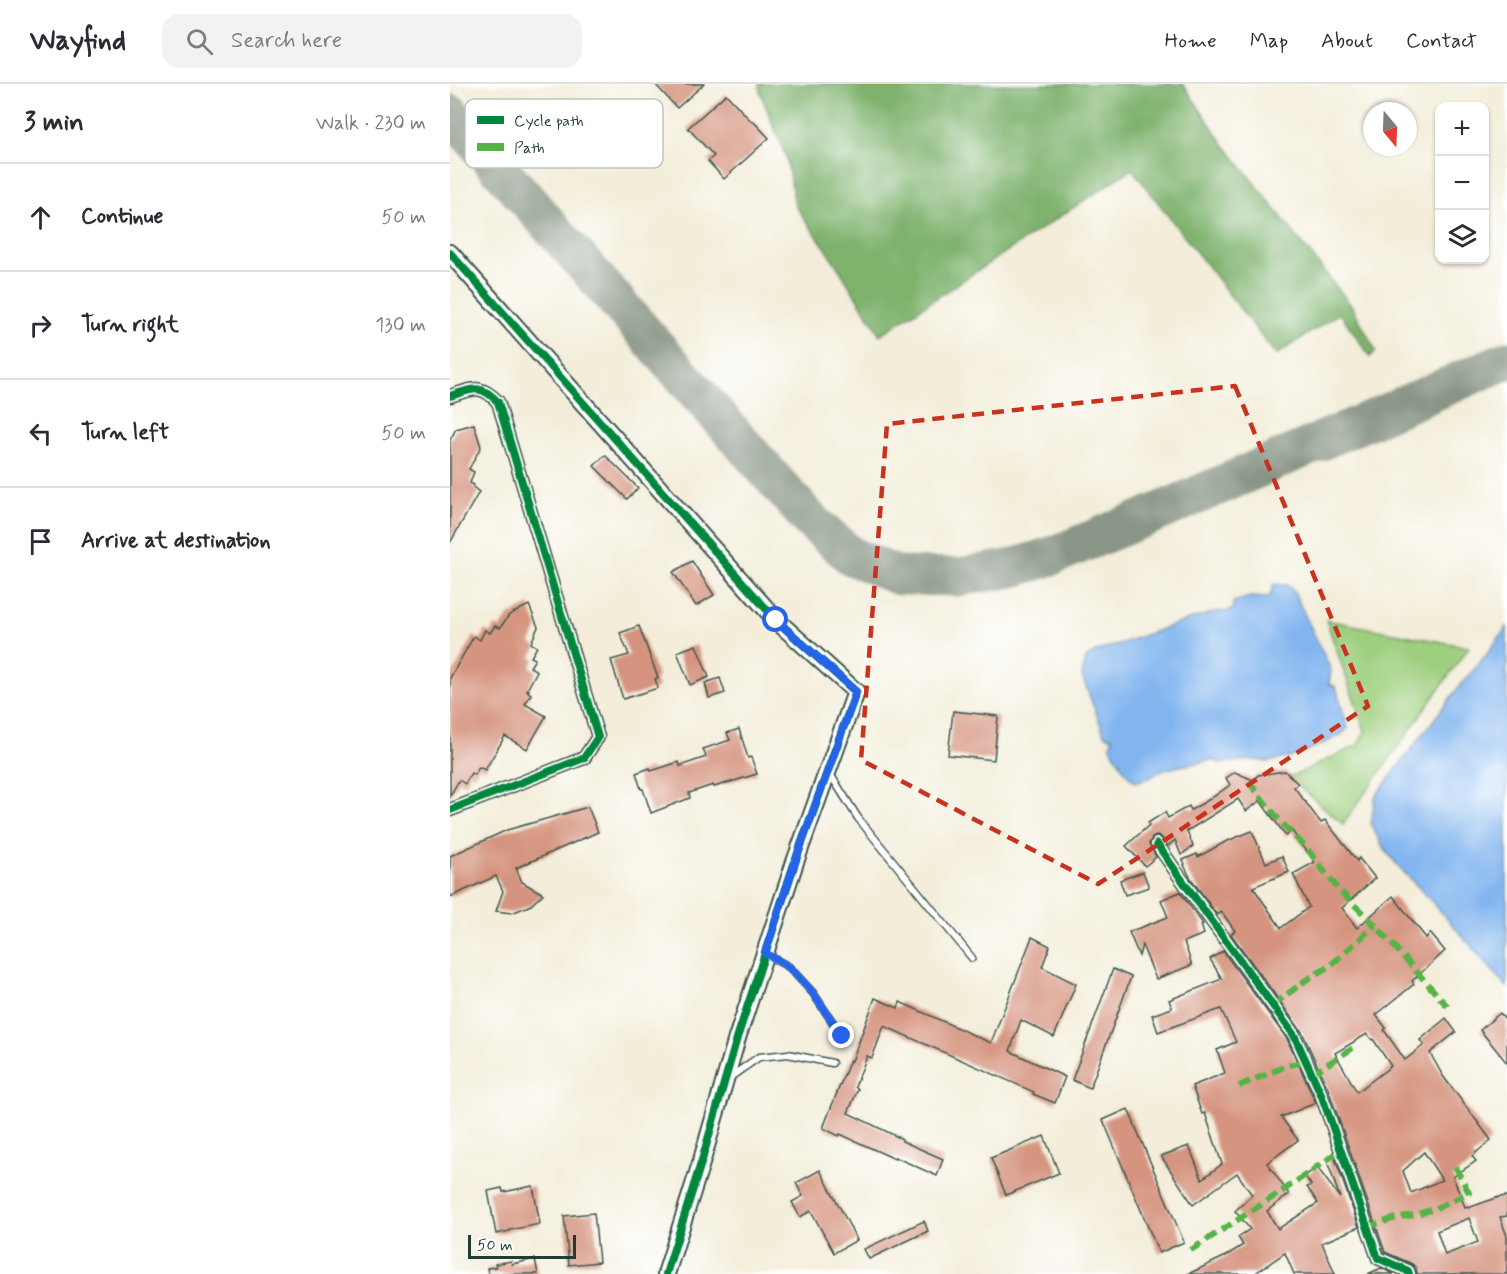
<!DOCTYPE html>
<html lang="en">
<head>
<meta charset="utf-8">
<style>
  :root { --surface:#fff; --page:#f2f2f3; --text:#2b2b33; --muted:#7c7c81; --line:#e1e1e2 }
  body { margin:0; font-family:Mynerve,sans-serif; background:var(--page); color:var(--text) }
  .controls { position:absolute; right:18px; top:18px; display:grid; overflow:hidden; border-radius:12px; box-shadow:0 2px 4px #0004 }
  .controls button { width:54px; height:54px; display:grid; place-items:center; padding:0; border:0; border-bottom:2px solid var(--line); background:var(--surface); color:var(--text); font:30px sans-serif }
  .compass { position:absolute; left:913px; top:18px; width:54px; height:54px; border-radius:50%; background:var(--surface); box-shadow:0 2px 4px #0004; rotate:161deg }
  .scale { position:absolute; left:18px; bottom:15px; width:108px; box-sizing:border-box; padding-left:6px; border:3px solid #1f3d34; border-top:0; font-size:16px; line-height:21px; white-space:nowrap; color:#1f3d34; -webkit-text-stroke:4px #fff; paint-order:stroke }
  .stop { position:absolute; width:18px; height:18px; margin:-14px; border:4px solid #2563eb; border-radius:50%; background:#fff }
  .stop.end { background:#2563eb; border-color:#fff; box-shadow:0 2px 6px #0008 }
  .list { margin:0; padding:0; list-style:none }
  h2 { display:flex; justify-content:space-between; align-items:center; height:78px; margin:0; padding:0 24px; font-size:26px }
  h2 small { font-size:20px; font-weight:400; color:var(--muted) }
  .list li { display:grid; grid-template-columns:39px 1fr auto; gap:18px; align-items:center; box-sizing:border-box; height:108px; padding:0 24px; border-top:2px solid var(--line) }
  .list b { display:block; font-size:22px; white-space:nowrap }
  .list em { font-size:20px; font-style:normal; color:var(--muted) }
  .icon { flex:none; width:33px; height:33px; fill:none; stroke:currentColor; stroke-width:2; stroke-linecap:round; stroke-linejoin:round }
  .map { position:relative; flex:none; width:1057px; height:1190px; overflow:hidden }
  header { display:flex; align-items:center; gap:36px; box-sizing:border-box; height:84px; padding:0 30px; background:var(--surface); border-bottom:2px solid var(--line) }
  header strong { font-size:28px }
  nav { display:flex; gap:33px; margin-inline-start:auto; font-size:21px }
  .search { width:420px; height:54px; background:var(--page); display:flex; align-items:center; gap:15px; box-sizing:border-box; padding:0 21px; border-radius:18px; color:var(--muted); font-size:22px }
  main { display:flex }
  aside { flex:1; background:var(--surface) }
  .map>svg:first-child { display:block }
</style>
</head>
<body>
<header>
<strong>Wayfind</strong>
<div class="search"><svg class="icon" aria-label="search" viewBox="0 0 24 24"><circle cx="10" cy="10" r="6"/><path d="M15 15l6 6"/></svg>Search here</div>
<nav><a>Home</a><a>Map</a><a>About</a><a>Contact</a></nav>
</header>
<main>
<aside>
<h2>3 min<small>Walk · 230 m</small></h2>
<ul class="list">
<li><svg class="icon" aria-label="ahead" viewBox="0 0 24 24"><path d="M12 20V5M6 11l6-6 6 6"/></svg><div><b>Continue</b></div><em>50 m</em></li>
<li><svg class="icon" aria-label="right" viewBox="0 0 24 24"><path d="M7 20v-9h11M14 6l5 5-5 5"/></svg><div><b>Turn right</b></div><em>130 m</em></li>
<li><svg class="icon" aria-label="left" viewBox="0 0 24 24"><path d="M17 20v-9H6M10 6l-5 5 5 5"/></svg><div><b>Turn left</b></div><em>50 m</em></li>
<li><svg class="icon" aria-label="arrive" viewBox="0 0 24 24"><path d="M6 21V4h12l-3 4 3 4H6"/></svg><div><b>Arrive at destination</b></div></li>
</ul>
</aside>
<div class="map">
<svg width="1057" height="1190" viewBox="0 0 1057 1190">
  <rect width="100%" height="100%" fill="#fff"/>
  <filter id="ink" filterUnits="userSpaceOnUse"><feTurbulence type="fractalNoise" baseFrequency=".0167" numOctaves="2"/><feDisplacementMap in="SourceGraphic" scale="12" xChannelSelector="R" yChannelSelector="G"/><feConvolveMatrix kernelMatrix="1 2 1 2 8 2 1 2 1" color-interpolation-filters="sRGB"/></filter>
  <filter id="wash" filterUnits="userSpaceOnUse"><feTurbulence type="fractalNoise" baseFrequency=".008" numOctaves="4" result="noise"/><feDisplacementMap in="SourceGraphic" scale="24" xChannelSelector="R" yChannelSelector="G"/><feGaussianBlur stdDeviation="1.35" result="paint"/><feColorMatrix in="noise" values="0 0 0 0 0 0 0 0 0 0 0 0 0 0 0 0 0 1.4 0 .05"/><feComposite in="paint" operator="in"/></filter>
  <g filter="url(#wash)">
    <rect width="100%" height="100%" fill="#f3edd9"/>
    <polygon fill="#9ecf7e" stroke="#5e8659" stroke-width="1.5" points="876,536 1019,563 893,740 839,694 908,661 915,647"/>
    <polygon fill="#7eb26d" stroke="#4e7850" stroke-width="1.5" points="309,0 733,0 773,59 903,224 926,267 920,273 890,229 826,271 682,85 430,251 377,166 345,122 336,73 310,8"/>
    <g fill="#82b5ef" stroke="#507992" stroke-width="1.5">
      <path d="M824 500 837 501 843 506 881 586 879 600 886 603 898 644 892 650 875 659 841 673 817 678 805 676 771 679 762 676 730 682 713 686 699 694 686 698C674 689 667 674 660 661L663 654 654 650 632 592 636 574 646 568 738 536 769 527 774 528 784 525 783 518 800 513 819 514Z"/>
      <polygon points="1057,543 1057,903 986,822 950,784 935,766 921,741 925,713 1005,608 1037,570"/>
    </g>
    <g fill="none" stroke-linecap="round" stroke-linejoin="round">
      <polyline stroke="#899586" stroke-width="39" points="0,29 359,435 401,472 449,492 509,493 563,484 602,472 711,427 1057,276"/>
    </g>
    <g id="blocks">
      <g fill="#d5947f" fill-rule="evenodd">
        <polygon points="205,0 254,0 227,24"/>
        <polygon points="276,10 302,38 303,37 319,54 274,95 258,77 264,72 238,44"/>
        <polygon points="24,340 31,363 19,385 24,388 20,399 24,401 23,403 29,408 0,459 0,356 6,345"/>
        <polygon points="155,371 188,404 177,415 144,382"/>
        <polygon points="242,477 264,511 246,522 223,488"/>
        <polygon points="79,521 88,543 81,559 87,563 81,573 85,575 80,583 87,587 77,606 79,606 78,608 81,610 75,620 96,632 77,665 55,652 35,686 29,683 25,691 21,689 15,700 9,696 0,712 0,594 24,552 30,556 35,546 40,549 45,542 50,544 59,531"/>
        <polygon points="189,542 208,594 205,595 208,604 173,615 161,576 179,571 170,549"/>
        <polygon points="246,561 259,593 240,601 227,568"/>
        <polygon points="270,594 275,609 259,614 255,599"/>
        <polygon points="503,627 548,632 544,676 498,671"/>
        <polygon points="289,645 298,674 301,673 307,690 264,703 263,701 239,709 240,714 201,729 193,705 191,705 186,689 200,684 201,687 229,678 230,682 256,673 253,665 280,656 277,649"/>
        <path d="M835 687 848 700 844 703 871 739 875 736 907 777 909 774 925 794 892 824 907 844 943 812 976 854 980 849 995 867 962 897 964 900 926 931 936 944 934 946 955 976 974 961 970 956 996 934 1006 948 980 969 993 992 1041 1056 1022 1072 1026 1077 1003 1093 1015 1123 1018 1122V1124L1049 1113 1057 1112V1132L1050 1133 1057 1152V1190H967L966 1184 962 1180 935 1168 879 1007 852 948 781 850 785 847 772 828 767 831 740 793 734 781 735 780 733 776 747 770 748 773 775 758 802 747 816 779 832 772 839 788 803 803 831 844 859 823 843 790 865 778 842 747 836 752 810 717 796 727 788 715 737 747 743 762 731 771 725 756 718 762 711 753 706 752 702 754 699 760 706 773 695 782 676 762 699 741 698 739 715 728 718 734 739 722 741 726 760 715 780 701 776 694 785 688 803 696 808 691ZM917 950 922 956 923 955 941 982 907 1008 885 969ZM974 1068 992 1096 961 1109 953 1087ZM1019 1134 1028 1158 995 1171 987 1147Z"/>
        <polygon points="138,723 148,748 66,784 72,798 93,810 81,821 62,829 46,827 53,807 46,792 0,813 0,772 57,746"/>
        <polygon points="693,788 699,803 675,811 670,796"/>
        <polygon points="730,808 753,840 751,841 754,850 734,858 742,881 706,895 692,861 689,872 679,848 718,833 711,816"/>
        <polygon points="582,853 600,862 592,883 626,900 604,953 571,936 560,967 615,993 605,1019 583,1010 584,1008 434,942 422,974 417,972 405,1003 408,1005 398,1029 452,1055 452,1057 493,1075 487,1092 445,1073 445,1075 390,1050 389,1052 373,1044 400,976 402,977 425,914 448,924 450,918 541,959"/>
        <polygon points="773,867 837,955 866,1019 831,1033 848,1056 817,1079 839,1110 817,1127 828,1145 868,1119 857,1103 861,1101 855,1092 867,1083 890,1114 877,1077 884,1072 909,1143 872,1159 885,1190 844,1190 835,1169 804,1190 738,1190 774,1173 793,1161 788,1153 800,1145 785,1127 802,1111 787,1089 743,1121 711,1072 739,1062 752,1095 772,1080 755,1029 752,1030 742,1002 775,989 767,966 786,958 771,925 708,948 702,931 722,924 719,916 772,895 760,875"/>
        <polygon points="663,885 681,893 640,1004 622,996"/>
        <polygon points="1050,929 1057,938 1057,979 1030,946"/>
        <polygon points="678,1025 734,1158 709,1169 653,1036"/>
        <polygon points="594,1052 609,1089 556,1111 541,1074"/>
        <polygon points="370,1086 407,1156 384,1169 361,1127 350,1133 342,1118 353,1112 346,1099"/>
        <polygon points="83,1102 90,1140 60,1146 60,1147 46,1150 38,1107 52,1104 53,1108"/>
        <polygon points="144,1129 149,1178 119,1181 114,1132"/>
        <polygon points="474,1137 478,1147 419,1175 414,1165"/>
        <polygon points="85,1175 88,1190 38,1190 37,1184 46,1183 45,1180 61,1177 62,1180"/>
        <polygon points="931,1184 944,1190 918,1190"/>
      </g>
    </g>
  </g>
  <g filter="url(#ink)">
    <use href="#blocks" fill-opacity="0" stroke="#3f574d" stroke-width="1.5"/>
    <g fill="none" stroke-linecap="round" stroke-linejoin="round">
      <g stroke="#3f574d" stroke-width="9">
        <g id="lane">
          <polyline points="380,690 408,734 522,874"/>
          <polyline points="315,870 339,883 363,909 392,952"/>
          <polyline points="279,994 309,973 338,970 382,979"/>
        </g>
      </g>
      <g stroke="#3f574d" stroke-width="15">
        <g id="street">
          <path d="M0 312C23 305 30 299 48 318L148 653 134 674 0 726"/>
          <polyline points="707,760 727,789 844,951 871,1010 881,1038 928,1174 958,1187 959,1190"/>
        </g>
      </g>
      <g stroke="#3f574d" stroke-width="20">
        <polyline id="secondary" points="0,169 326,536 406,608 345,778 287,954 252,1076 216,1190"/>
      </g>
      <use href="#lane" stroke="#fff" stroke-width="6"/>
      <use href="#street" stroke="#fff" stroke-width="12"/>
      <use href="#secondary" stroke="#fff" stroke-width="16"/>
      <g stroke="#55b346" stroke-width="6" stroke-dasharray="12 6" stroke-linecap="butt">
        <polyline points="799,698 829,736 858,766 888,805 925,841 1000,925"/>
        <polyline points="823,921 856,896 881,881 925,841"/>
        <polyline points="862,990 903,964"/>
        <polyline points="789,1002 836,982 856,977"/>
        <polyline points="917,1143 949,1133 965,1131 986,1124 1019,1109 1004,1080"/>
        <polyline points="741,1166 834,1106 891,1066"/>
      </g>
      <g stroke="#fff" stroke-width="11">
        <g id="cycleway">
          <polyline points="0,169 326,536 406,608 345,778 287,954 252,1076 216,1190"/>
          <path d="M0 312C23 305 30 299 48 318L148 653 134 674 0 726"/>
          <polyline points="707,760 727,789 844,951 871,1010 881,1038 928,1174 958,1187 959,1190"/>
        </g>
      </g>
      <use href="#cycleway" stroke="#00873e" stroke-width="8"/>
    </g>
  </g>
  <g fill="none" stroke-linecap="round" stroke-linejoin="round" filter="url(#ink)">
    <polyline stroke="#2563eb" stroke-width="8" points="326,536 406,608 345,778 315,869 339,883 363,909 392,952"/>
  </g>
  <path fill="none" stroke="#c8321e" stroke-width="4.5" stroke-dasharray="12 8" stroke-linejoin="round" d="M785 302 918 622 648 800 411 676 437 340Z"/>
  <rect x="15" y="15" width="198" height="69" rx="9" fill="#fff" stroke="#bcc5c2" stroke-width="1.5"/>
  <rect x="27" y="32" width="27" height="8" fill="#00873e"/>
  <rect x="27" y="59" width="27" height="8" fill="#55b346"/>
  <g font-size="16" fill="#1f3d34">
    <text x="64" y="42">Cycle path</text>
    <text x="64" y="69">Path</text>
  </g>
</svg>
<div class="controls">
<button>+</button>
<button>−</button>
<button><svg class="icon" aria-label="layers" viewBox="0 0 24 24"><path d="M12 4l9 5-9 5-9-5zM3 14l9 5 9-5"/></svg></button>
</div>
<svg class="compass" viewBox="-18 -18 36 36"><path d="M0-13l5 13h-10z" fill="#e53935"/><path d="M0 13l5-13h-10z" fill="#7c7c81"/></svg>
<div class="scale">50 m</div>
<div class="stop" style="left:326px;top:536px"></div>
<div class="stop end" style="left:392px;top:952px"></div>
</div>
</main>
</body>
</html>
